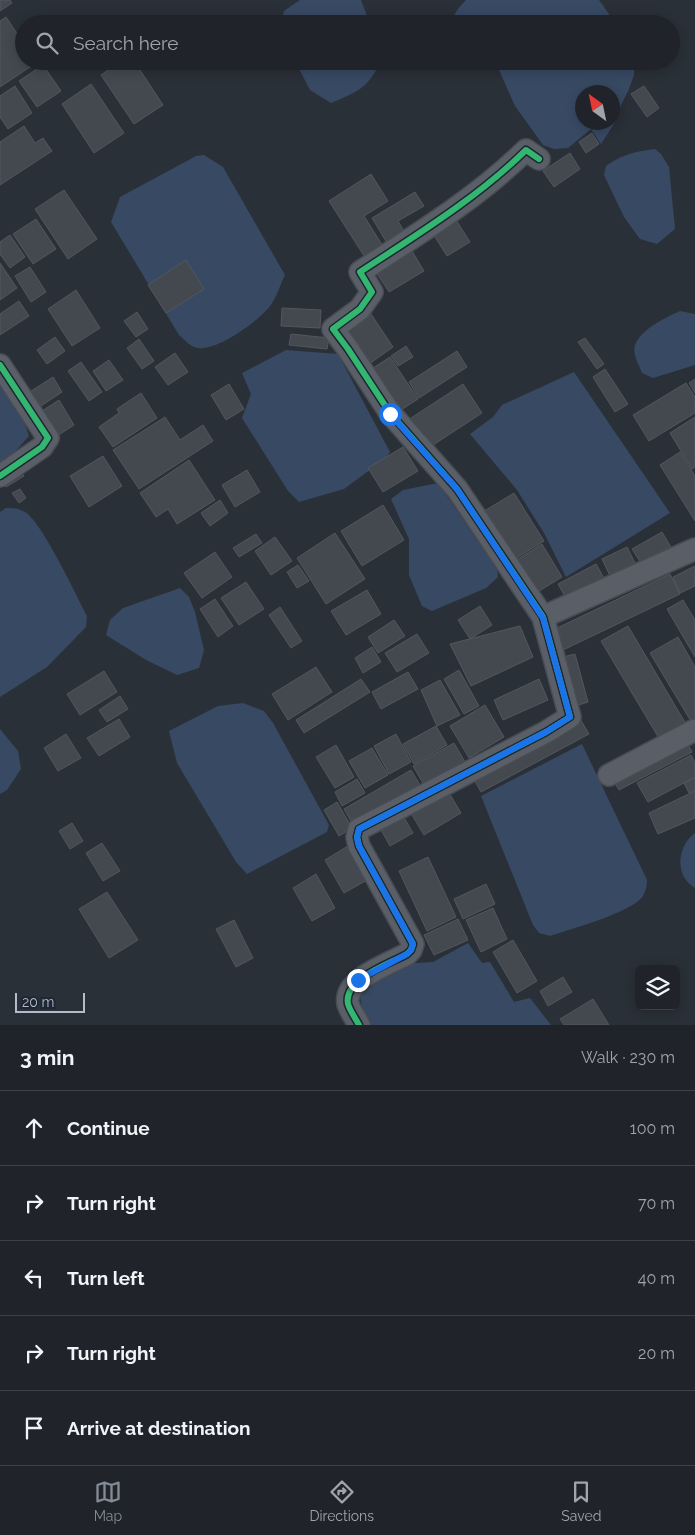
<!DOCTYPE html>
<html lang="en">
<head>
<meta charset="utf-8">
<style>
  :root { --surface:#20242a; --page:#2d3036; --text:#f1f3f6; --muted:#a2a4a8; --line:#3d4147; --accent:#848b96 }
  body { margin:0; font-family:Raleway,sans-serif; background:var(--page); color:var(--text) }
  .controls { position:absolute; right:15px; bottom:15px; display:grid; overflow:hidden; border-radius:8px; box-shadow:0 2px 12px #0003 }
  .controls button { width:45px; height:45px; display:grid; place-items:center; padding:0; border:0; border-bottom:1px solid var(--line); background:var(--surface); color:var(--text); font:25px sans-serif }
  .compass { position:absolute; left:575px; top:85px; width:45px; height:45px; border-radius:50%; background:var(--surface); box-shadow:0 2px 12px #0003; rotate:327deg }
  .scale { position:absolute; left:15px; bottom:12px; width:70px; box-sizing:border-box; padding-left:5px; border:2px solid #b4bcc9; border-top:0; font-size:14px; line-height:18px; white-space:nowrap; color:#b4bcc9; -webkit-text-stroke:4px #1d2633; paint-order:stroke }
  .stop { position:absolute; width:15px; height:15px; margin:-11px; border:4px solid #1a73e8; border-radius:50%; background:#fff }
  .stop.end { background:#1a73e8; border-color:#fff; box-shadow:0 1px 5px #0008 }
  .list { margin:0; padding:0; list-style:none }
  h2 { display:flex; justify-content:space-between; align-items:center; height:65px; margin:0; padding:0 20px; font-size:21px }
  h2 small { font-size:16px; font-weight:400; color:var(--muted) }
  .list li { display:grid; grid-template-columns:32px 1fr auto; gap:15px; align-items:center; box-sizing:border-box; height:75px; padding:0 20px; border-top:1px solid var(--line) }
  .list b { display:block; font-size:19px; white-space:nowrap }
  .list em { font-size:16px; font-style:normal; color:var(--muted) }
  .icon { flex:none; width:28px; height:28px; fill:none; stroke:currentColor; stroke-width:2; stroke-linecap:round; stroke-linejoin:round }
  .map { position:relative; flex:none; width:695px; height:1025px; overflow:hidden }
  .search { position:absolute; background:var(--surface); box-shadow:0 2px 12px #0003; left:15px; right:15px; top:15px; height:55px; display:flex; align-items:center; gap:12px; box-sizing:border-box; padding:0 18px; border-radius:28px; color:var(--muted); font-size:19px }
  .sheet { height:440px; background:var(--surface) }
  nav { display:flex; justify-content:space-around; align-items:center; box-sizing:border-box; height:70px; border-top:1px solid var(--line); background:var(--surface); font-size:14px; color:var(--muted) }
  nav a { display:grid; justify-items:center; gap:2px }
  nav .on { color:var(--accent) }
  .map>svg:first-child { display:block }
</style>
</head>
<body>
<div class="map">
<svg width="695" height="1025" viewBox="0 0 695 1025">
  <rect width="100%" height="100%" fill="#2a3038"/>
  <g fill="#384963" fill-rule="evenodd">
    <polygon points="300,0 361,0 370,24 281,24 284,11"/>
    <path d="M466 0H599L616 24H452C453 14 459 7 466 0Z"/>
    <path d="M295 61H381C368 88 358 92 331 103L310 90Z"/>
    <path d="M495 61H634V75L629 89 621 105 614 124 601 144 591 129 568 148 554 149 543 145 515 106ZM582 92H612V122H582Z"/>
    <path d="M655 149 661 154 669 167 675 229 657 244 640 239 624 217 604 175 606 166C623 154 634 152 655 149Z"/>
    <path d="M204 155 223 167 285 275C280 285 277 297 270 306 259 321 217 351 198 348 190 347 185 340 179 335L111 222 120 197 196 156Z"/>
    <path d="M680 311 695 314V365L653 378 642 373C640 367 636 361 635 355 629 334 665 318 680 311Z"/>
    <polygon points="286,350 338,354 390,452 386,458 344,489 299,502 288,491 242,418 251,394 242,373"/>
    <polygon points="574,372 670,513 566,577 544,533 517,490 470,434 493,417 502,405"/>
    <polygon points="0,379 19,406 29,436 12,455 0,462"/>
    <polygon points="438,483 497,569 498,577 486,588 432,611 422,606 409,575 409,539 391,499 403,490"/>
    <path d="M6 508C13 508 18 508 25 512 42 522 76 595 87 616L86 627 47 667 0 697V512Z"/>
    <polygon points="180,588 189,597 195,612 204,650 199,668 177,675 146,660 106,635 110,620 123,608"/>
    <polygon points="243,703 264,711 273,723 329,825 327,832 247,874 236,862 177,763 169,731 218,706"/>
    <polygon points="0,729 18,751 21,769 7,790 0,794"/>
    <path d="M582 744 647 880C647 885 646 891 643 896 633 912 571 929 550 936L539 933 533 925 481 796Z"/>
    <path d="M695 833V888C674 876 677 846 695 833Z"/>
    <polygon points="468,943 482,963 490,962 514,1002 530,998 551,1025 370,1025 363,1014 360,996 377,978 399,964 433,962"/>
  </g>
  <g fill="#444950" stroke="#52575f">
    <polygon points="0,0 10,0 12,3 0,11"/>
    <polygon points="6,17 24,44 24,61 35,61 36,63 0,87 0,21"/>
    <polygon points="122,61 134,61 163,105 134,124 101,75"/>
    <polygon points="43,65 61,91 37,107 19,81"/>
    <polygon points="91,84 124,133 94,153 62,104"/>
    <polygon points="15,86 32,113 8,129 0,117 0,96"/>
    <polygon points="644,86 659,108 647,117 631,94"/>
    <polygon points="24,126 35,143 43,138 52,151 0,185 0,142"/>
    <polygon points="592,133 599,144 586,153 579,142"/>
    <polygon points="570,153 580,169 554,187 543,171"/>
    <polygon points="371,174 388,201 364,216 386,251 368,262 329,201"/>
    <polygon points="64,190 97,239 68,259 35,209"/>
    <polygon points="415,192 424,206 398,221 408,238 390,248 372,218"/>
    <polygon points="36,219 56,249 33,264 13,234"/>
    <polygon points="456,220 470,242 447,256 433,234"/>
    <polygon points="10,235 25,257 10,268 0,254 0,242"/>
    <polygon points="412,251 424,271 389,292 376,272"/>
    <polygon points="186,260 204,289 166,313 148,285"/>
    <polygon points="0,263 17,288 0,300"/>
    <polygon points="30,267 46,292 31,302 15,276"/>
    <polygon points="76,290 100,328 72,346 48,309"/>
    <polygon points="19,301 29,316 0,335 0,314"/>
    <polygon points="282,308 321,310 320,328 281,326"/>
    <polygon points="137,312 148,329 136,337 124,321"/>
    <polygon points="371,314 393,347 369,364 346,331"/>
    <polygon points="291,334 329,338 327,349 289,345"/>
    <polygon points="55,337 65,351 47,364 37,350"/>
    <polygon points="585,338 604,364 597,369 578,342"/>
    <polygon points="139,339 154,361 142,369 127,348"/>
    <polygon points="406,346 413,357 398,366 391,356"/>
    <polygon points="457,351 467,367 419,398 409,382"/>
    <polygon points="175,353 188,372 168,385 155,367"/>
    <polygon points="390,357 418,399 401,410 373,368"/>
    <polygon points="109,360 123,380 106,391 93,371"/>
    <polygon points="81,362 102,392 89,401 68,371"/>
    <polygon points="605,369 628,404 615,412 593,377"/>
    <polygon points="53,377 62,392 35,410 25,395"/>
    <polygon points="695,379 695,393 689,383"/>
    <polygon points="686,383 695,397 695,413 649,441 633,415"/>
    <polygon points="229,384 244,409 226,420 211,395"/>
    <polygon points="463,384 482,413 427,449 408,420"/>
    <polygon points="141,393 157,418 113,447 99,427 119,413 117,409"/>
    <polygon points="59,400 74,425 57,436 42,411"/>
    <polygon points="165,417 180,440 203,425 213,441 139,489 113,450"/>
    <polygon points="695,417 695,467 692,469 670,433"/>
    <polygon points="403,447 418,471 383,492 368,468"/>
    <polygon points="680,452 695,476 695,521 660,465"/>
    <polygon points="103,456 122,486 89,507 70,476"/>
    <polygon points="189,460 215,500 177,524 168,509 156,517 140,493"/>
    <polygon points="17,466 24,476 6,487 0,476"/>
    <polygon points="247,470 260,492 235,507 222,485"/>
    <polygon points="20,489 26,498 19,503 12,493"/>
    <polygon points="514,493 544,541 511,561 481,513"/>
    <polygon points="220,500 228,513 210,526 201,513"/>
    <polygon points="383,505 404,540 362,566 341,531"/>
    <polygon points="662,532 672,549 643,566 632,549"/>
    <polygon points="335,533 365,579 326,604 297,558"/>
    <polygon points="256,534 262,543 239,557 233,548"/>
    <polygon points="275,537 292,561 271,575 255,551"/>
    <polygon points="542,544 562,577 536,593 516,560"/>
    <polygon points="627,547 637,567 612,580 602,559"/>
    <polygon points="215,552 232,577 202,598 184,573"/>
    <polygon points="596,564 605,580 567,600 558,584"/>
    <polygon points="298,565 309,581 297,588 287,572"/>
    <polygon points="695,566 695,586 680,593 673,577"/>
    <polygon points="670,574 680,594 563,650 553,630"/>
    <polygon points="246,582 264,609 239,625 221,598"/>
    <polygon points="367,590 381,614 346,635 331,611"/>
    <polygon points="215,599 233,626 218,637 200,609"/>
    <polygon points="683,600 695,620 695,657 667,609"/>
    <polygon points="480,606 492,625 470,639 458,620"/>
    <polygon points="280,607 302,641 291,648 269,615"/>
    <polygon points="394,620 405,636 378,653 368,637"/>
    <polygon points="520,626 533,657 471,686 450,644"/>
    <polygon points="628,626 686,724 660,740 601,641"/>
    <polygon points="417,634 429,653 397,672 385,653"/>
    <polygon points="678,637 695,667 695,721 692,723 650,653"/>
    <polygon points="372,647 381,662 363,673 355,658"/>
    <polygon points="575,654 588,702 572,707 559,658"/>
    <polygon points="316,667 332,692 288,720 272,694"/>
    <polygon points="459,670 479,706 464,714 444,679"/>
    <polygon points="104,671 117,692 80,715 67,694"/>
    <polygon points="408,672 418,689 381,709 372,692"/>
    <polygon points="361,679 370,692 304,733 296,720"/>
    <polygon points="539,679 548,700 503,720 494,700"/>
    <polygon points="440,680 460,715 437,726 421,690"/>
    <polygon points="120,696 128,709 107,722 99,710"/>
    <polygon points="485,705 504,737 469,758 450,726"/>
    <polygon points="579,717 589,734 481,792 471,774"/>
    <polygon points="119,719 130,737 99,756 87,738"/>
    <polygon points="436,726 447,745 414,764 403,744"/>
    <polygon points="66,734 81,758 58,771 44,748"/>
    <polygon points="396,734 411,762 389,774 374,746"/>
    <polygon points="685,739 692,752 619,790 612,778"/>
    <polygon points="454,743 465,762 424,785 413,766"/>
    <polygon points="336,745 354,777 335,788 316,757"/>
    <polygon points="372,748 388,775 365,788 349,761"/>
    <polygon points="691,755 695,763 695,777 648,802 637,783"/>
    <polygon points="411,770 423,790 355,828 344,809"/>
    <polygon points="695,778 695,790 689,793 684,783"/>
    <polygon points="357,779 365,793 342,806 335,792"/>
    <polygon points="445,786 461,813 424,835 408,808"/>
    <polygon points="695,791 695,818 658,834 649,813"/>
    <polygon points="337,802 352,828 339,836 324,810"/>
    <polygon points="402,814 413,833 390,846 380,828"/>
    <polygon points="72,823 83,841 70,849 59,831"/>
    <polygon points="102,843 120,871 103,881 86,853"/>
    <polygon points="348,846 367,880 344,893 325,860"/>
    <polygon points="428,857 456,917 427,931 399,871"/>
    <polygon points="316,874 335,908 312,921 293,888"/>
    <polygon points="486,884 495,904 463,919 454,899"/>
    <polygon points="107,892 138,940 109,958 79,909"/>
    <polygon points="493,908 507,939 481,952 466,920"/>
    <polygon points="458,919 468,940 434,955 424,935"/>
    <polygon points="234,920 253,958 236,967 216,929"/>
    <polygon points="513,940 537,981 517,993 493,952"/>
    <polygon points="563,977 572,992 548,1006 540,991"/>
    <polygon points="593,999 609,1025 564,1025 560,1019"/>
  </g>
  <g fill="none" stroke-linecap="round" stroke-linejoin="round">
    <g stroke="#484c53" stroke-width="24">
      <g id="street">
        <polyline points="0,365 48,438 42,447 0,476"/>
        <polyline points="543,617 695,549"/>
        <polyline points="609,775 695,730"/>
        <path d="M359 1025C356 1019 350 1011 348 1004 343 979 389 964 407 954L411 950 413 944 359 846 357 837 359 829 546 732 570 717 543 617 457 489 390 413 348 349 333 329 360 309 372 292 360 272C418 234 477 198 526 150L539 159"/>
      </g>
    </g>
    <use href="#street" stroke="#5a5e66" stroke-width="21"/>
    <g stroke="#1d2633" stroke-width="9">
      <g id="cycleway">
        <polyline points="0,365 48,438 42,447 0,476"/>
        <path d="M359 1025C356 1019 350 1011 348 1004 343 979 389 964 407 954L411 950 413 944 359 846 357 837 359 829 546 732 570 717 543 617 457 489 390 413 348 349 333 329 360 309 372 292 360 272C418 234 477 198 526 150L539 159"/>
      </g>
    </g>
    <use href="#cycleway" stroke="#33b770" stroke-width="6"/>
  </g>
  <g fill="none" stroke-linecap="round" stroke-linejoin="round">
    <polyline stroke="#1a73e8" stroke-width="6" points="358,980 407,954 411,950 413,944 359,846 357,838 359,829 546,732 570,717 543,618 457,489 390,414"/>
  </g>
</svg>
<div class="controls">
<button><svg class="icon" aria-label="layers" viewBox="0 0 24 24"><path d="M12 4l9 5-9 5-9-5zM3 14l9 5 9-5"/></svg></button>
</div>
<svg class="compass" viewBox="-18 -18 36 36"><path d="M0-13l5 13h-10z" fill="#e53935"/><path d="M0 13l5-13h-10z" fill="#a2a4a8"/></svg>
<div class="scale">20 m</div>
<div class="stop" style="left:390px;top:414px"></div>
<div class="stop end" style="left:358px;top:980px"></div>
<div class="search"><svg class="icon" aria-label="search" viewBox="0 0 24 24"><circle cx="10" cy="10" r="6"/><path d="M15 15l6 6"/></svg>Search here</div>
</div>
<section class="sheet">
<h2>3 min<small>Walk · 230 m</small></h2>
<ul class="list">
<li><svg class="icon" aria-label="ahead" viewBox="0 0 24 24"><path d="M12 20V5M6 11l6-6 6 6"/></svg><div><b>Continue</b></div><em>100 m</em></li>
<li><svg class="icon" aria-label="right" viewBox="0 0 24 24"><path d="M7 20v-9h11M14 6l5 5-5 5"/></svg><div><b>Turn right</b></div><em>70 m</em></li>
<li><svg class="icon" aria-label="left" viewBox="0 0 24 24"><path d="M17 20v-9H6M10 6l-5 5 5 5"/></svg><div><b>Turn left</b></div><em>40 m</em></li>
<li><svg class="icon" aria-label="right" viewBox="0 0 24 24"><path d="M7 20v-9h11M14 6l5 5-5 5"/></svg><div><b>Turn right</b></div><em>20 m</em></li>
<li><svg class="icon" aria-label="arrive" viewBox="0 0 24 24"><path d="M6 21V4h12l-3 4 3 4H6"/></svg><div><b>Arrive at destination</b></div></li>
</ul>
</section>
<nav>
<a class="on"><svg class="icon" aria-label="map" viewBox="0 0 24 24"><path d="M3 6l6-2 6 2 6-2v14l-6 2-6-2-6 2zM9 4v14M15 6v14"/></svg>Map</a>
<a><svg class="icon" aria-label="directions" viewBox="0 0 24 24"><path d="M12 3l9 9-9 9-9-9zM9 14v-3h6M13 9l2 2-2 2"/></svg>Directions</a>
<a><svg class="icon" aria-label="saved" viewBox="0 0 24 24"><path d="M7 4h10v16l-5-4-5 4z"/></svg>Saved</a>
</nav>
</body>
</html>
